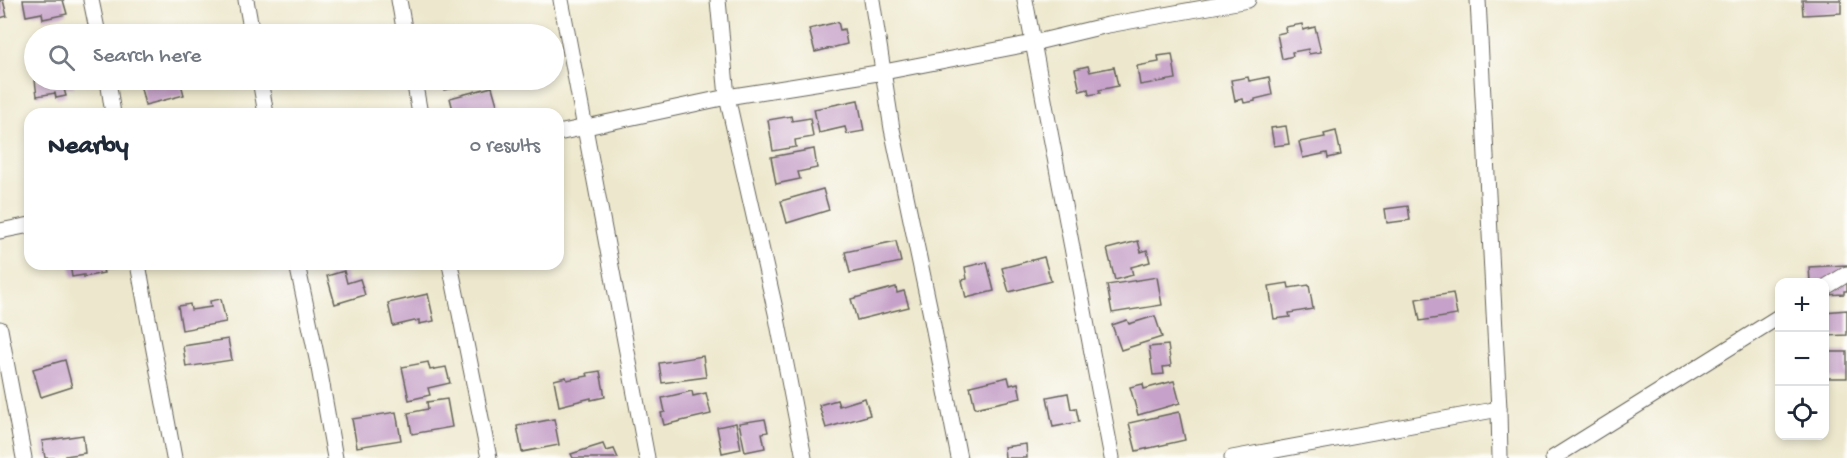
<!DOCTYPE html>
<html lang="en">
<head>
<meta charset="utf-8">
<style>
  :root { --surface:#fff; --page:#f6f6f7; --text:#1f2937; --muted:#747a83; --line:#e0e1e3 }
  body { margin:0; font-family:"Gochi Hand",sans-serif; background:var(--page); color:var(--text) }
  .controls { position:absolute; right:18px; bottom:18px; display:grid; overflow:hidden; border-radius:12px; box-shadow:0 3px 9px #0003 }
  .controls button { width:54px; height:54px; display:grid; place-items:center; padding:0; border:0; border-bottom:2px solid var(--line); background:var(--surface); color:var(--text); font:30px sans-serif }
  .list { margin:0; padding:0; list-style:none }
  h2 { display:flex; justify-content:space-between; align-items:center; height:78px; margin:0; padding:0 24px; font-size:26px }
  h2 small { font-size:20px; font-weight:400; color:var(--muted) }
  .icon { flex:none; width:33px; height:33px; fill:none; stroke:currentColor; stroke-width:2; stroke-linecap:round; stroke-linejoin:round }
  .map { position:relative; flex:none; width:1847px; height:458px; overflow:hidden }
  .search { position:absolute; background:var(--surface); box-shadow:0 3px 9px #0003; left:24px; top:24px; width:540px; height:66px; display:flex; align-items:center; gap:15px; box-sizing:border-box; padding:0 21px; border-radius:33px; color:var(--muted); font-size:22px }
  .panel { position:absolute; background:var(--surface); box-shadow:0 3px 9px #0003; left:24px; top:108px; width:540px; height:162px; border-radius:18px }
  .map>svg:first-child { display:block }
</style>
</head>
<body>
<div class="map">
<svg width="1847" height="458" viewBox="0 0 1847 458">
  <rect width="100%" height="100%" fill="#fdfcf7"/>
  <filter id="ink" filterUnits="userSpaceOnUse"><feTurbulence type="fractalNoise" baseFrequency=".0167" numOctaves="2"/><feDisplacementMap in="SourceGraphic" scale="12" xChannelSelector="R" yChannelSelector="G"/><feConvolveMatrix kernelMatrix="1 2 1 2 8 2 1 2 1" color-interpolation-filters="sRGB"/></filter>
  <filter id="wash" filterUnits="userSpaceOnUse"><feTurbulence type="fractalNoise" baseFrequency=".008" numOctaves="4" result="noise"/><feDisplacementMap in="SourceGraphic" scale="24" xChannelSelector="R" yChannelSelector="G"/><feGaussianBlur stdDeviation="1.35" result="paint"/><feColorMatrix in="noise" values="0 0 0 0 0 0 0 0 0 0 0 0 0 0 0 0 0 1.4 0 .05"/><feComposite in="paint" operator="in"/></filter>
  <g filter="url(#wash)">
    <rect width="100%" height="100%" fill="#ede8cd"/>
    <g id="blocks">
      <g fill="#c6a1c9">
        <polygon points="0,0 3,0 7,16 0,18"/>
        <polygon points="23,0 63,0 67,14 43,19 42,13 26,16"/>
        <polygon points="1802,0 1841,0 1841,13 1803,15"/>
        <polygon points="838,22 840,30 844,29 847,44 815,52 809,29"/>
        <polygon points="1302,24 1303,30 1315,27 1321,52 1309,54 1308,49 1292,52 1293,56 1282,59 1277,34 1286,32 1285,27"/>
        <polygon points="1172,54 1176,79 1140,85 1137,66 1159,62 1158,56"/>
        <polygon points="1088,66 1090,72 1114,67 1118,86 1099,90 1100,93 1089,95 1088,89 1080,91 1075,69"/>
        <polygon points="1248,77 1249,81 1269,77 1272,95 1255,99 1255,101 1244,103 1243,99 1235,101 1231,80"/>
        <polygon points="35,80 73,80 74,87 64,89 66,96 56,98 55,93 37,96"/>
        <polygon points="159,80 180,80 184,95 145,105 140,84"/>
        <polygon points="442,80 494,80 494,81 444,90"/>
        <polygon points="492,87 498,108 474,114 454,114 450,98"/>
        <polygon points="858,100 864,131 847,134 845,127 819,133 814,109"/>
        <polygon points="791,116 792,121 810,118 813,137 795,140 796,147 773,151 768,120"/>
        <polygon points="1286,126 1289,144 1274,146 1271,128"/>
        <polygon points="1336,131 1341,155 1328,158 1327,153 1303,158 1299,142 1325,137 1324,134"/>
        <polygon points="814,149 817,168 798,172 800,179 776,184 771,157"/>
        <polygon points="823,189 829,210 787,223 781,201"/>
        <polygon points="1408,206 1410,220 1387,223 1385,209"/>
        <polygon points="896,241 901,262 850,273 845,252"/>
        <polygon points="1138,241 1141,252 1147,250 1150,262 1131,267 1133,275 1115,280 1107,249"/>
        <polygon points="1044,257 1051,281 1009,292 1002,268"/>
        <polygon points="987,262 994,291 966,298 962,280 967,279 965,267"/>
        <polygon points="70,264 113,264 114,268 103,270 104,273 84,277 84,275 72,277"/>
        <polygon points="1847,265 1847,291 1844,291 1844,294 1825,295 1824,282 1810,282 1809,267"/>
        <polygon points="344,271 347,283 360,279 365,295 335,304 327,276"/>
        <polygon points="1157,277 1162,305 1112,313 1107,285"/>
        <polygon points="1288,283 1289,288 1309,285 1313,309 1289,313 1290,317 1274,319 1269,286"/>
        <polygon points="896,287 897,293 904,291 909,307 857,320 851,299"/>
        <polygon points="1453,293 1457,315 1420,321 1416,299"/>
        <polygon points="428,294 434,321 419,324 419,320 393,326 388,303"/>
        <polygon points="221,299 226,322 182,330 178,306 190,304 191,310 211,307 210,301"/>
        <polygon points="1847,310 1847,335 1824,336 1824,312"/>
        <polygon points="1155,316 1162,337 1121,350 1112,325 1127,320 1129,324"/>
        <polygon points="228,339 232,360 186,367 183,346"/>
        <polygon points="1168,345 1171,366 1163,367 1164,374 1153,375 1149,347"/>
        <rect x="1824" y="352" width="23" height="26"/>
        <polygon points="703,356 706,377 662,383 659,363"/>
        <polygon points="65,360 72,387 41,397 33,369"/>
        <polygon points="428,362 430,370 446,367 450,383 428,388 430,395 409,400 402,367"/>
        <polygon points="600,371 605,397 591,400 591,398 559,406 554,380 566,377 567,380 588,376 587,373"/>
        <polygon points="1008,377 1010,385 1018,383 1021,398 975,408 970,386"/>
        <polygon points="1174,381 1180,403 1138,415 1130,387 1143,384 1144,389"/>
        <polygon points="692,391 693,396 706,393 711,414 664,425 661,413 665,412 662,398"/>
        <polygon points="1068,393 1071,409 1076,408 1079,422 1053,427 1047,397"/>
        <polygon points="865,398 870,415 826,428 819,405 837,400 839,406"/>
        <polygon points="447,399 452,427 412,434 408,413 428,409 427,402"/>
        <polygon points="396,412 401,440 357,447 352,419"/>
        <polygon points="1179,412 1185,440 1136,451 1129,423"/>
        <polygon points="554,419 559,445 522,452 517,426"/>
        <polygon points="765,419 768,432 762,433 765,448 745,452 739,423"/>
        <polygon points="736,423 741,449 722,453 717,427"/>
        <polygon points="83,435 85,453 65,456 66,458 45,458 42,441"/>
        <polygon points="603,444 606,451 614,449 618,458 573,458 571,454"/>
        <polygon points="1026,444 1027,458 1005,458 1004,447"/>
      </g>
    </g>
  </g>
  <g filter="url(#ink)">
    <use href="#blocks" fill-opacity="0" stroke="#65635a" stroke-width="1.5"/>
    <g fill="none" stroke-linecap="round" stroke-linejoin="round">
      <g stroke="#65635a" stroke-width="17">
        <g id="minor">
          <polyline points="91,0 98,34"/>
          <polyline points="246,0 252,34"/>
          <polyline points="399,0 405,34"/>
          <polyline points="561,0 647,458"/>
          <polyline points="718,0 727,97 776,313 804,458"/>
          <polyline points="872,0 892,129 932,320 959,458"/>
          <polyline points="1025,0 1112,458"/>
          <polyline points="1478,0 1499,409 1500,458"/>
          <polyline points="108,80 113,114"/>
          <polyline points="260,80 266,114"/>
          <polyline points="414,80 420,114"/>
          <polyline points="558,133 727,97 884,72 1033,43 1108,25 1248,0"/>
          <polyline points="0,231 30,225"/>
          <polyline points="138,264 174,458"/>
          <polyline points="297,264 319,368 335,458"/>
          <polyline points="450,264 489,458"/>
          <polyline points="1824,288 1847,274"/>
          <polyline points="0,329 24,458"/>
          <polyline points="1232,458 1499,409"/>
          <polyline points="1553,458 1780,316"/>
        </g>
      </g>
      <use href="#minor" stroke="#fff" stroke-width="15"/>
    </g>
  </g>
</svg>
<div class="controls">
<button>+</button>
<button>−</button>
<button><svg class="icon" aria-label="locate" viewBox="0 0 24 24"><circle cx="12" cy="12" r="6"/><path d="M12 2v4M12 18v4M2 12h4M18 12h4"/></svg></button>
</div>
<div class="search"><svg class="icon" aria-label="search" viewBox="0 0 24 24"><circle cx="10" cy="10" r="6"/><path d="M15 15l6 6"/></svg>Search here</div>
<section class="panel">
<h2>Nearby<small>0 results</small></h2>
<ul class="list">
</ul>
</section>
</div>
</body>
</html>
